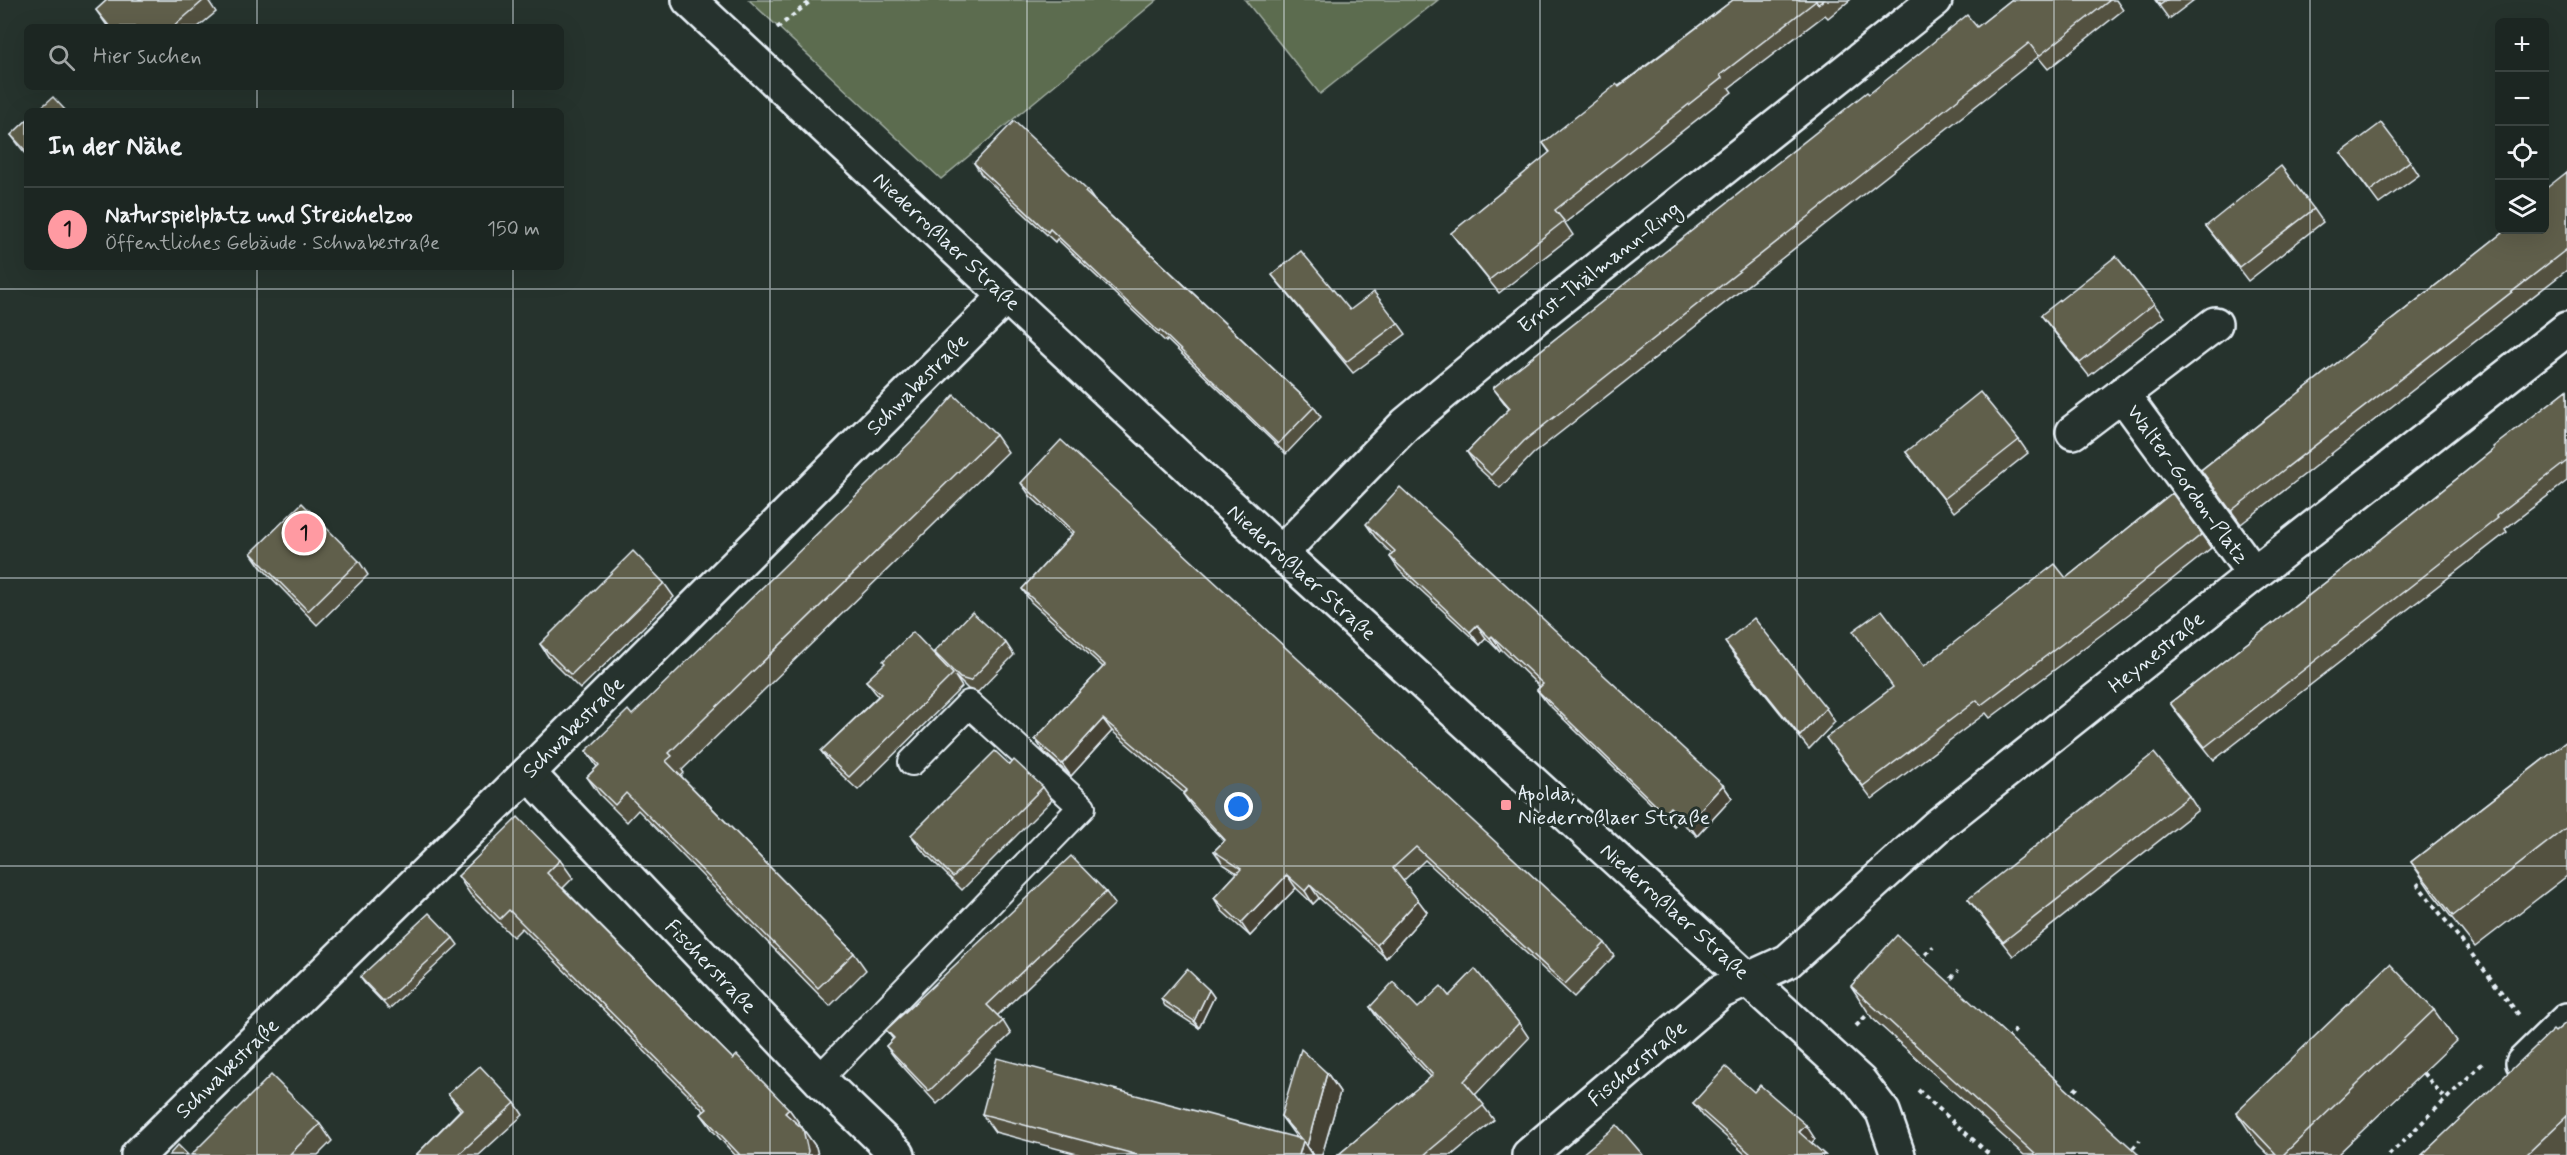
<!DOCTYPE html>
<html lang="de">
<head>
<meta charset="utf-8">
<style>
  :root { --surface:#1c2622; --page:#29322f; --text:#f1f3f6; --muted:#a0a5a5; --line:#3a4340; --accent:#ff9aa2 }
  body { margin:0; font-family:Mynerve,sans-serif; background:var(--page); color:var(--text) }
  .controls { position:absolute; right:18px; top:18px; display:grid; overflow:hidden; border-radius:9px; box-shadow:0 6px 24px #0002 }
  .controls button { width:54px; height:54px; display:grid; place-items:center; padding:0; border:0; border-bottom:2px solid var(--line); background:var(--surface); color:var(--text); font:30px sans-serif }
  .you { position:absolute; left:1239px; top:807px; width:21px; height:21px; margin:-15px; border:4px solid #fff; border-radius:50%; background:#1a73e8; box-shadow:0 0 0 9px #1a73e833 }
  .badge { display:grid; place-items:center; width:39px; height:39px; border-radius:50%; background:var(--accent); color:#111; font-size:20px; font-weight:700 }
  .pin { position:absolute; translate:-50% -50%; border:3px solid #fff; box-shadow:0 2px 6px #0006 }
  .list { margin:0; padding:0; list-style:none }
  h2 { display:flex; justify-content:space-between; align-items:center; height:78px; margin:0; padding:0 24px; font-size:26px }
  h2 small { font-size:20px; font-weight:400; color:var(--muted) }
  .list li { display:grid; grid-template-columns:39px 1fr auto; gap:18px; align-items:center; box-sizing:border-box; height:84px; padding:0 24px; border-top:2px solid var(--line) }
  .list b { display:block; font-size:22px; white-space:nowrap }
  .list p { margin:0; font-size:20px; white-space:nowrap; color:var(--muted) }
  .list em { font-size:20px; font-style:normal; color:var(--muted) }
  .icon { flex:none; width:33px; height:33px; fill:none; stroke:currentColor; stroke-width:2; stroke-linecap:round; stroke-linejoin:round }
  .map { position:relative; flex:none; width:2567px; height:1155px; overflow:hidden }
  .search { position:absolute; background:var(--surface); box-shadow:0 6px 24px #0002; left:24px; top:24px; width:540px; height:66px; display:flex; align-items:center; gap:15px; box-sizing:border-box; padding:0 21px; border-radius:9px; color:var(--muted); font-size:22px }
  .panel { position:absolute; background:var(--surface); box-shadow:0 6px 24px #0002; left:24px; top:108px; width:540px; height:162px; border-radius:9px }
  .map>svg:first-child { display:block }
</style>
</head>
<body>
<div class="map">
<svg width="2567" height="1155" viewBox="0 0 2567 1155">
  <rect width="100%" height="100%" fill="#26332d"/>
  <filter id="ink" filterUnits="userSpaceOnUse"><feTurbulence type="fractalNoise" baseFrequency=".0167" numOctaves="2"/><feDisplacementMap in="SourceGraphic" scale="12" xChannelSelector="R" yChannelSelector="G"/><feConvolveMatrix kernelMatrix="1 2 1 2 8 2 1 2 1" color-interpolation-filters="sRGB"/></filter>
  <g filter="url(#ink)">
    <g fill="#5c6c4f" stroke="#a2aea4" stroke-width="1.5">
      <polygon points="749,0 1157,0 941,179"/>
      <polygon points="1245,0 1438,0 1320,94"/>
    </g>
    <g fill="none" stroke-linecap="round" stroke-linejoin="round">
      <g stroke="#e8f1f8" stroke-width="30">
        <polyline id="lane" points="819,1079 1082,807 969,704 912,762"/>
      </g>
      <g stroke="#e8f1f8" stroke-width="38">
        <g id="street">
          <polyline points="2122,394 2254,574"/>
          <polyline points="2073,432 2215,324"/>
          <polyline points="1281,553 1406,424 1490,354 1935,0"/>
          <polyline points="528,773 819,1079 898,1155"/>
          <polyline points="2523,1063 2567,1020"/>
          <polyline points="138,1155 528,773 1005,297"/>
          <polyline points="1529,1155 1720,992 1788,961 1936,827 2254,574 2567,329"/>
        </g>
      </g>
      <g stroke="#e8f1f8" stroke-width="38">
        <polyline id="secondary" points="689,0 1281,553 1860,1082 1883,1112 1898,1155"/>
      </g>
      <g stroke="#e8f1f8" stroke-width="4" stroke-dasharray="4.5 4.5" stroke-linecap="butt">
        <polyline points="777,28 812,0"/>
        <polyline points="2427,878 2418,885 2519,1015"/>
        <polyline points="1919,961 1933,947"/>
        <polyline points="1945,985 1958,971"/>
        <polyline points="1856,1026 1872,1010"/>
        <polyline points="2007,1040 2018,1027"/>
        <polyline points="2423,1073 2446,1099"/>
        <polyline points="1918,1090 1990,1155"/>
        <polyline points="2068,1097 2080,1085"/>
        <polyline points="2127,1155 2140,1140"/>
        <polyline points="2389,1155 2485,1061"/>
      </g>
      <use href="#lane" stroke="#26332d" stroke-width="26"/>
      <use href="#street" stroke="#26332d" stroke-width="33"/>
      <use href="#secondary" stroke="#26332d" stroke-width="33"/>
    </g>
    <g fill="#535140" stroke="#e8f1f8" stroke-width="1.5">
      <polygon points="107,0 208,0 216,12 198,27 108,27 96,10"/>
      <polygon points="1733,0 1850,0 1828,18 1825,15 1729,88 1732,92 1565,223 1573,235 1499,293 1461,246 1451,233 1550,153 1543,143"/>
      <polygon points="2011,0 2116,0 2123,10 2048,69 2038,57 1533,454 1500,488 1476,466 1467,452 1509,409 1493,388 1869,94 1977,27"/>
      <polygon points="2155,0 2194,0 2169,19"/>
      <polygon points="27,120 27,155 21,148 11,135"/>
      <polygon points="2341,153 2410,161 2419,175 2379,204"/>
      <polygon points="974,163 1087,190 1094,200 1314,407 1321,417 1286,454 1167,340 1166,342 1057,239 1055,242 981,174"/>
      <polygon points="2567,172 2567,270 2241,524 2201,470 2506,230 2505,230"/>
      <polygon points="2314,209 2323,222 2248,281 2206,226"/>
      <polygon points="1272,275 1350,310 1398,323 1406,334 1353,373 1280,285"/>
      <polygon points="2154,304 2164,317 2089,376 2051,328 2041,315"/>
      <polygon points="2567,390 2567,481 2505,529 2507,532 2214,760 2179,716 2170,703 2379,541 2494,449"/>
      <polygon points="996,435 1008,452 682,770 684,773 681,776 854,953 866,970 830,1006 638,810 627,822 599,794 587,777 597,767 586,751"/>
      <polygon points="2019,440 2028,453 1954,512 1916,465 1906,452"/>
      <polygon points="1021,483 1605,943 1614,956 1574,997 1425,860 1403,881 1427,912 1386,958 1319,898 1313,904 1296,888 1250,936 1222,911 1214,898 1237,873 1223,864 1214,851 1224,841 1192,807 1183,794 1184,793 1112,731 1071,776 1044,752 1035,739 1103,667 1031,602 1022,589 1072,534 1030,496"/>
      <polygon points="2172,493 2211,548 2129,614 1990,718 1986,713 1872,799 1826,738 1924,666 2066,578"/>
      <polygon points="1366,524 1723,785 1732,798 1697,836 1679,820 1674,826 1547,703 1537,690 1540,687 1501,649 1499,651 1486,638 1480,645 1399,570 1390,557 1392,554 1375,537"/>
      <polygon points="251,553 359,561 368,575 317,625 260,566"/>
      <polygon points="664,583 674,597 580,689 549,658 540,644"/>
      <polygon points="1725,642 1826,708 1835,722 1809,749 1734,655"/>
      <polygon points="1006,643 1014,655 978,692 968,689 955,676 962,687 858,790 830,764 821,751 878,696 866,681 939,658 934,652"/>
      <polygon points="2567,741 2567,876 2475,947 2433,894 2411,862"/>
      <polygon points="1010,765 1043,787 1052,800 962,890 921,849 911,835"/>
      <polygon points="2189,796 2198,810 2013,956 1978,912 1968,899"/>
      <polygon points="560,860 573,878 563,888 733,1059 789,1109 816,1147 818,1155 735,1155 714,1132 701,1114 704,1111 522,928 513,937 470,894 458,876"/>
      <polygon points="1106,892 1115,904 997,1016 1003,1021 1011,1034 937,1104 895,1058 886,1046 893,1039 886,1030"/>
      <polygon points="453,938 458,945 389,1009 365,984 360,977"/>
      <polygon points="1851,986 2139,1155 2024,1155 1872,1018"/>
      <polygon points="1209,990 1214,997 1199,1028 1165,1006 1161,999"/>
      <polygon points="1449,996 1519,1023 1529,1038 1475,1095 1494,1120 1452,1155 1338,1155 1431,1077 1380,1022 1370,1007 1418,1008"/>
      <polygon points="2434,1010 2456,1041 2337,1155 2269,1155 2258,1144 2236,1112"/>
      <polygon points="2567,1022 2567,1155 2422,1155 2555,1032"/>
      <polygon points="1327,1073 1340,1092 1322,1155 1081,1155 995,1132 982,1114 1297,1138 1281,1116"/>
      <polygon points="1754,1092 1815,1139 1811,1143 1825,1155 1746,1155 1703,1116 1693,1103"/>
      <polygon points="448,1094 515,1103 523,1115 479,1155 416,1155 460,1110"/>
      <polygon points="320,1124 332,1141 318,1155 191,1155"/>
    </g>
    <g fill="#444234" stroke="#e8f1f8" stroke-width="1.5">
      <polygon points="1477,625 1486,638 1480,645 1470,632"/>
      <polygon points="1492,636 1501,649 1499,651 1490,638"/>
      <polygon points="1103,719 1112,731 1071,776 1062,764"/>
      <polygon points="1723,785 1732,798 1697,836 1688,823"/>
      <polygon points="1670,807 1679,820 1674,826 1664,813"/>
      <polygon points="1287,875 1296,888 1250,936 1241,923"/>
      <polygon points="1310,885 1319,898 1313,904 1305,891"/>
      <polygon points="1418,900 1427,912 1386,958 1377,945"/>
      <polygon points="1209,990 1214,997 1199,1028 1194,1021"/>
      <polygon points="1327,1073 1340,1092 1322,1155 1313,1155 1307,1146"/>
      <polygon points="789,1109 802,1127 798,1131 785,1113"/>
      <polygon points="1806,1125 1815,1139 1809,1146 1799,1132"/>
      <polygon points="803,1129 816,1147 818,1155 807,1155"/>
      <polygon points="1303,1141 1312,1155 1299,1155"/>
    </g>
    <g fill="#615e4b" stroke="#e8f1f8" stroke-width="1.5">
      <polygon points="107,0 204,0 173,27 110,27 96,10"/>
      <polygon points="1733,0 1824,0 1818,4 1816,1 1720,75 1722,78 1555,210 1564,221 1489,280 1451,233 1550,152 1543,143 1617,84 1619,87"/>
      <polygon points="2011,0 2110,0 2039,56 2029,43 1524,441 1491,475 1467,452 1510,408 1493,388 1867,92 1869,94 1967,15 1977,27"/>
      <polygon points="2156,0 2167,0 2160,5"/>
      <polygon points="53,97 66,111 37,111"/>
      <polygon points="27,120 27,152 11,135"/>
      <polygon points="1014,121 1087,190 1085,192 1314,407 1278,444 1160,330 1159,332 1050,229 1048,232 974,163"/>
      <polygon points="2381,123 2410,161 2370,191 2341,153"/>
      <polygon points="2281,166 2314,209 2239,267 2206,226"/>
      <polygon points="2567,172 2567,249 2231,511 2201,470 2506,230 2544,230 2544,190"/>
      <polygon points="1301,251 1350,310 1374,292 1398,323 1346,362 1272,275"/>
      <polygon points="2116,256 2154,304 2080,363 2041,315"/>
      <polygon points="2567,390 2567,461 2496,516 2498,518 2205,747 2170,703 2379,541 2494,449 2493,447"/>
      <polygon points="1980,392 2019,440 1944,499 1906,452"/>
      <polygon points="954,395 996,435 669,753 672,756 666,761 854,953 818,988 626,793 615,805 587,777 599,765 586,751 628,710 632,715 927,426"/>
      <polygon points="1061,440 1605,943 1565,984 1416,847 1393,868 1418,900 1377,945 1310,885 1305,891 1287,875 1241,923 1214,898 1241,869 1214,851 1225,840 1183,794 1187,790 1103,719 1062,764 1035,739 1105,665 1022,589 1074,532 1021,483"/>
      <polygon points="1400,487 1723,785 1688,823 1670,807 1664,813 1537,690 1543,684 1492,636 1490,638 1477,625 1470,632 1390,557 1395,551 1366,524"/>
      <polygon points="2172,493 2202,534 2119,601 1981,705 1977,700 1863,786 1826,738 1893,687 1853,631 1882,610 1924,666 2055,564 2066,578"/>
      <polygon points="302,503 359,561 308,611 251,553"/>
      <polygon points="633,551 664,583 571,675 540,644"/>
      <polygon points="972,612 1006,643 970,681 960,678 934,652"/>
      <polygon points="1754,618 1826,708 1800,736 1725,642"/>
      <polygon points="913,632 953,674 849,777 821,751 881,694 866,681 885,663 883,661"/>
      <polygon points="2567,741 2567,827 2453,916 2411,862"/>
      <polygon points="995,751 1010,765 1014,760 1043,787 953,877 911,835"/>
      <polygon points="2154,753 2189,796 2003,942 1968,899"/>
      <polygon points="518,817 560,860 547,873 733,1059 737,1055 789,1109 785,1113 803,1129 808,1151 807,1155 740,1155 701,1114 707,1109 509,910 500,919 458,876"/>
      <polygon points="1071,856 1106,892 987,1005 1003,1021 929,1091 886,1046 894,1038 886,1030"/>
      <polygon points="429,913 453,938 384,1002 360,977"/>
      <polygon points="1897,935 2139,1155 2036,1155 1851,986"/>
      <polygon points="2390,964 2434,1010 2283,1155 2277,1155 2236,1112"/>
      <polygon points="1187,969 1209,990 1194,1021 1161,999"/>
      <polygon points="1475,969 1519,1023 1464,1081 1484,1105 1424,1155 1338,1155 1433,1075 1370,1007 1393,982 1418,1008 1441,986 1449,996"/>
      <polygon points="2567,1022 2567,1116 2526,1155 2422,1155 2553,1030 2555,1032"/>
      <polygon points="1301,1049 1327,1073 1307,1146 1303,1141 1299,1155 1138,1155 982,1114 997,1058 1301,1139 1281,1116"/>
      <polygon points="480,1066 515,1103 458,1155 416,1155 462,1109 448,1094"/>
      <polygon points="1726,1067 1754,1092 1760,1085 1806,1125 1799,1132 1825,1155 1752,1155 1693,1103"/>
      <polygon points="271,1075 320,1124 289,1155 257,1155 256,1154 255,1155 191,1155"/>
      <polygon points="1617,1125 1643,1155 1581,1155"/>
      <polygon points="178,1145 188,1155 169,1155"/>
    </g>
  </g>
  <path fill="none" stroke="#e8f1f8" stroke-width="1.5" stroke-opacity="0.55" d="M257 0V27M513 0V27M770 0V1155M1027 0V1155M1284 0V1155M1540 0V1155M1797 0V1155M2054 0V1155M2310 0V1155M257 87V111M513 87V111M257 267V1155M513 267V1155M0 289H2567M0 578H2567M0 866H2567"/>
  <rect fill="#ff9aa2" stroke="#26332d" stroke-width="2" x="1500" y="799" width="12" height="12" rx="3"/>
  <g text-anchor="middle" stroke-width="6" stroke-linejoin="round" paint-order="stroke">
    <g font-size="21" fill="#e8f1f8" stroke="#26332d">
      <text transform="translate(947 241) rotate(43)" y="7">Niederroßlaer Straße</text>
      <text transform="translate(1599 267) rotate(-38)" y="7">Ernst-Thälmann-Ring</text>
      <text transform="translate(917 384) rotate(-45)" y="7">Schwabestraße</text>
      <text transform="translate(2188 484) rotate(54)" y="7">Walter-Gordon-Platz</text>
      <text transform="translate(1302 572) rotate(42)" y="7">Niederroßlaer Straße</text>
      <text transform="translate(2156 652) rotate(-39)" y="7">Heynestraße</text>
      <text transform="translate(573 727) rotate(-45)" y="7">Schwabestraße</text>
      <text transform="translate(1675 911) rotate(42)" y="7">Niederroßlaer Straße</text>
      <text transform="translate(711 966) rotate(46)" y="7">Fischerstraße</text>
      <text transform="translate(1637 1063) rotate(-40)" y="7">Fischerstraße</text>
      <text transform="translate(227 1068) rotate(-44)" y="7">Schwabestraße</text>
    </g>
    <g font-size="21" fill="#e8f1f8" stroke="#26332d" text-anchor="start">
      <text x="1518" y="800">Apolda,<tspan x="1518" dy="24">Niederroßlaer Straße</tspan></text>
    </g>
  </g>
</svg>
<div class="controls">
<button>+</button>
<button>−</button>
<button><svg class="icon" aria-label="locate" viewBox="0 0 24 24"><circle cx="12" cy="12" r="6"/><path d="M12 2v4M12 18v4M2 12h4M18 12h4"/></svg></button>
<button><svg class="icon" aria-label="layers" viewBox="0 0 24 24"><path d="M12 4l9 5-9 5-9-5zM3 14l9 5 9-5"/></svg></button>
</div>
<div class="you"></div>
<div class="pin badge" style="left:304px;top:533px">1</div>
<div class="search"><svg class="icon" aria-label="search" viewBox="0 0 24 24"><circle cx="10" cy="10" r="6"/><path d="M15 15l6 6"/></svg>Hier suchen</div>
<section class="panel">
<h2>In der Nähe<small></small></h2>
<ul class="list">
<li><span class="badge">1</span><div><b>Naturspielplatz und Streichelzoo</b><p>Öffentliches Gebäude · Schwabestraße</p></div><em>150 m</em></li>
</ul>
</section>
</div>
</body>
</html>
